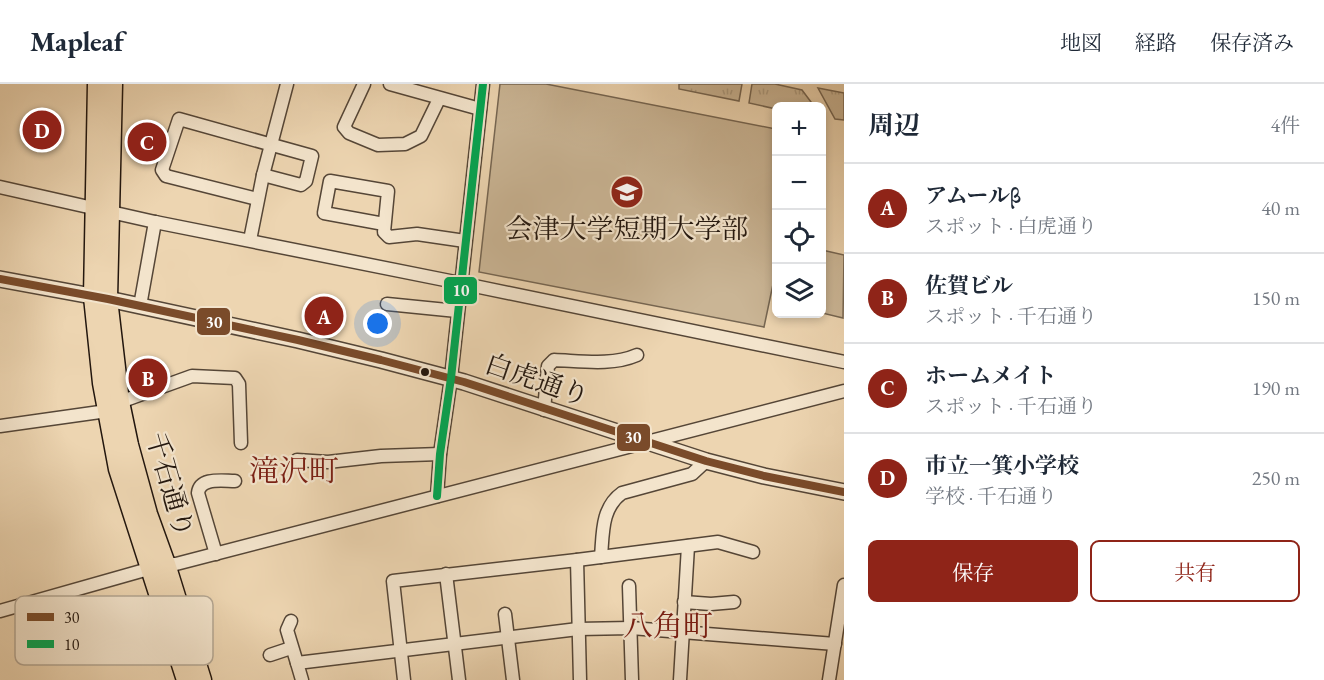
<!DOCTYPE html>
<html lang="ja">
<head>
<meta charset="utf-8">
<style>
  :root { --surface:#fff; --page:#f2f2f3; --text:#1f2937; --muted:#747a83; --line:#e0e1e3; --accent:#8f2418 }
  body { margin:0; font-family:"EB Garamond","Noto Serif JP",serif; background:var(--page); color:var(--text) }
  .controls { position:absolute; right:18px; top:18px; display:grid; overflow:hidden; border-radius:9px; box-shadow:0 3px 9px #0003 }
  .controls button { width:54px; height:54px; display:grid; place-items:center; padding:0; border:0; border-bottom:2px solid var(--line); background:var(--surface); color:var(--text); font:30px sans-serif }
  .you { position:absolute; left:378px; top:240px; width:21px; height:21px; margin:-15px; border:4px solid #fff; border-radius:50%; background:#1a73e8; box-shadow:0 0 0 9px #1a73e833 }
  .badge { display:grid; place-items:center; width:39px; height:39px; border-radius:50%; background:var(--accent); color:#fff; font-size:20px; font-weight:700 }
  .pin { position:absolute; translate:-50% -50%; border:3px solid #fff; box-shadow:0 2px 6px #0006 }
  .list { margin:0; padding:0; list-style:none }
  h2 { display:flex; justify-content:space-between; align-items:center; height:78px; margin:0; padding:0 24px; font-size:26px }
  h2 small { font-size:20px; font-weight:400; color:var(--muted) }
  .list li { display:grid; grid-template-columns:39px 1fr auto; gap:18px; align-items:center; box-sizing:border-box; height:90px; padding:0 24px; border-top:2px solid var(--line) }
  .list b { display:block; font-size:22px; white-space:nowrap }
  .list p { margin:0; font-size:20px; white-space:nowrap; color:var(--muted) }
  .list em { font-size:20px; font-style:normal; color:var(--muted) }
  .actions { display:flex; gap:12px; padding:18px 24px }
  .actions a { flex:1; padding:14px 0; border:2px solid var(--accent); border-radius:9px; text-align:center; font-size:21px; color:var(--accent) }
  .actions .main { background:var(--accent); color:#fff }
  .icon { flex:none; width:33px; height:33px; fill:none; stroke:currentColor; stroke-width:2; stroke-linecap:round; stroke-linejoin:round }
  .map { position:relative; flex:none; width:844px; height:596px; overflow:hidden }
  header { display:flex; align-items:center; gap:36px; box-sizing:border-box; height:84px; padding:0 30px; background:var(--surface); border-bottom:2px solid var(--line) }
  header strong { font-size:28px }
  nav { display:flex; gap:33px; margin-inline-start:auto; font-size:21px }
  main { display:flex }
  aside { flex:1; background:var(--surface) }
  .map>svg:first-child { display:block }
</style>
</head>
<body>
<header>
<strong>Mapleaf</strong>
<nav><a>地図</a><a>経路</a><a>保存済み</a></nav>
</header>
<main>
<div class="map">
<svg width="844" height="596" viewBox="0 0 844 596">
  <defs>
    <pattern id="grass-tufts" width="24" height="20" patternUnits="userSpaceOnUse" patternTransform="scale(1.5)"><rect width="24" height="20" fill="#cab595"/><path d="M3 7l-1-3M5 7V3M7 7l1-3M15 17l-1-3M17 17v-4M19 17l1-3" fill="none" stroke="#ad9b7f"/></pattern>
  </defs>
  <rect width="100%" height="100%" fill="#edd5b1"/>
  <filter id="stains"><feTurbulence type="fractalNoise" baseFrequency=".00333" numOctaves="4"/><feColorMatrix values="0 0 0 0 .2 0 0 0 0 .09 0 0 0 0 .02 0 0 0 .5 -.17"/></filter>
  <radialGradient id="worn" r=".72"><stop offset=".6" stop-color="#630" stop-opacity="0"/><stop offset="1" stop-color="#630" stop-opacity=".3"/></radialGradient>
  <g fill="url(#grass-tufts)" stroke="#766652" stroke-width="1.5">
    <polygon points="679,0 742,0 739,17 679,5"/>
    <polygon points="752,0 775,0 802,6 811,18 810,22 776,22 776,25 749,19"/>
    <polygon points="818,4 844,9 844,36 835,35"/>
  </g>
  <g fill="#cab595" stroke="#766652" stroke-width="1.5">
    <polygon points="500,0 546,0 776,45 776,186 764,243 479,188"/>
    <polygon points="822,166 844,171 843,234 822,229"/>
  </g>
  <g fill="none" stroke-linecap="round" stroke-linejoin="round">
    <g stroke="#554637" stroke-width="15">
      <g id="minor">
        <polyline points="364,0 344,43 349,49 378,61 405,60 421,52 439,15"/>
        <polyline points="390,0 480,25"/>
        <polyline points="0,103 155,138 460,199 844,278"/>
        <polyline points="257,115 166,92 162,86 179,35 312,72 306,97 301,101 263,91"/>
        <polyline points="384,140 324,129 330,97 388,107 384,148 389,153 417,150 465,157"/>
        <polyline points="250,156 263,91 287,0"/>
        <polyline points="387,220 457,227"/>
        <polyline points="140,222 155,138"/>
        <polyline points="120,318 192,292 235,294 239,300 241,359"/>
        <path d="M544 326 548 282 554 276C581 277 612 282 637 271"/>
        <polyline points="0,342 107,327"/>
        <polyline points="297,376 328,378 381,372 440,370"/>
        <polyline points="437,412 440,370 451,294 483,0"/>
        <path d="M216 470 198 409C200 393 222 397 235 397"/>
        <path d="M601 473C603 450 601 424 622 409L692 390 706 377"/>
        <polyline points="577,476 718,458 753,468"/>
        <polyline points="446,490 459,596"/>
        <polyline points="629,502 632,596"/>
        <polyline points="684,518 711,520 734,518"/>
        <polyline points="0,527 166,480 176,480 844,307"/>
        <polyline points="505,530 513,596"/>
        <polyline points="291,537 287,546 297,579"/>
        <polyline points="270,571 291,564"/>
        <polyline points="302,596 297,579 578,545 631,544 835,560"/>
        <polyline points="404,596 393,497 577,476 580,596"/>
        <polyline points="680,596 688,462"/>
        <polyline points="829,596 844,501"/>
      </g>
    </g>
    <g stroke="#554637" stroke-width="18">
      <polyline id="tertiary" points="0,195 108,215 298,256 381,276 464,298 706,377 764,392 844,408"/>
    </g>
    <g stroke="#22160e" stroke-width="21">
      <g id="primary">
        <polyline points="97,0 93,213 102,299 118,385 186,596"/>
        <polyline points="113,0 108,215 120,318 129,361 148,430 166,480 202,596"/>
      </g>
    </g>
    <use href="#minor" stroke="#f3e4cc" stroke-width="12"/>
    <use href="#tertiary" stroke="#f3e4cc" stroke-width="15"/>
    <use href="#primary" stroke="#edd5b1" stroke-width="18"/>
    <g stroke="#f3e4cc" stroke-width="12">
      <polyline id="bus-1" points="0,195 108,215 298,256 381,276 464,298 706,377 764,392 844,408"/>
    </g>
    <g stroke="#f3e4cc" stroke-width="12">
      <polyline id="bus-2" points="437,412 440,370 451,294 483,0"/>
    </g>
    <use href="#bus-1" stroke="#7a4b2a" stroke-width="8"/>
    <use href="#bus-2" stroke="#00a651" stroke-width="8"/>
  </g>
  <defs>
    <g id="university-disc" transform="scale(1.725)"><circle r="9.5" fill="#8f2418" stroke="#f3e4cc"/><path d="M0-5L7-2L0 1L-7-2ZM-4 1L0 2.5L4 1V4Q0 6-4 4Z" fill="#fff"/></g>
  </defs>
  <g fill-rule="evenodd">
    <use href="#university-disc" x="627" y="108"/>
  </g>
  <circle fill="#22160e" stroke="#f3e4cc" stroke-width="2" cx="425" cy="288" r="5"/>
  <g text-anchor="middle" stroke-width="4.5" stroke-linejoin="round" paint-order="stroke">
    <g font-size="27" fill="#22160e" stroke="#f3e4cc">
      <text x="627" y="154">会津大学短期大学部</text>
    </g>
    <g font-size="27" fill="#22160e" stroke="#f3e4cc">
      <text transform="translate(537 296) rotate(19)" y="9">白虎通り</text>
      <text transform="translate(170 401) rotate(74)" y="9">千石通り</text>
    </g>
    <g font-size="30" fill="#7a1f14" stroke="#f3e4cc">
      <text x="294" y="397">滝沢町</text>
      <text x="668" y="552">八角町</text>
    </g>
  </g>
  <rect x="15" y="512" width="198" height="69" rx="9" fill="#f3e4cc" stroke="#b4a693" stroke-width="1.5"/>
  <rect x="27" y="529" width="27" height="8" fill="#7a4b2a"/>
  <rect x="27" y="556" width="27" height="8" fill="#00a651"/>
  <g font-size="16" fill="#22160e">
    <text x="64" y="539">30</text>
    <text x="64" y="566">10</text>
  </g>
  <g stroke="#f3e4cc" stroke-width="2">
    <rect x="443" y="192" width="35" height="29" rx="6" fill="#00a651"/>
    <rect x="196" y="223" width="35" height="29" rx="6" fill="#7a4b2a"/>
    <rect x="616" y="339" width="35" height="29" rx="6" fill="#7a4b2a"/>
  </g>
  <g font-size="16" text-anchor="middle" font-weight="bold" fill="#fff">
    <text x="461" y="212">10</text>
    <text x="214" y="244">30</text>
    <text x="633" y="359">30</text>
  </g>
  <rect width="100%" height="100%" filter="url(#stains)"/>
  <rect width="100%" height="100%" fill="url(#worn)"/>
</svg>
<div class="controls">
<button>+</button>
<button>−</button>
<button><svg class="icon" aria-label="locate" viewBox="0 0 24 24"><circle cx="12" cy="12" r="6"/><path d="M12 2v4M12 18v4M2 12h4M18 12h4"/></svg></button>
<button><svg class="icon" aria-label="layers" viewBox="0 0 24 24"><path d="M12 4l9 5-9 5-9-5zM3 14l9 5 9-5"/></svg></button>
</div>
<div class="you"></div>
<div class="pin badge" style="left:324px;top:232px">A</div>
<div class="pin badge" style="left:148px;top:294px">B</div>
<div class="pin badge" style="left:147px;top:58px">C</div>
<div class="pin badge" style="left:42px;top:46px">D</div>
</div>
<aside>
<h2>周辺<small>4件</small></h2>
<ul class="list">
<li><span class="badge">A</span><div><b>アムールβ</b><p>スポット · 白虎通り</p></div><em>40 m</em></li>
<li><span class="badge">B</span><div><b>佐賀ビル</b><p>スポット · 千石通り</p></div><em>150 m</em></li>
<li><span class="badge">C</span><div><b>ホームメイト</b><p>スポット · 千石通り</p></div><em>190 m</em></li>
<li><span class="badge">D</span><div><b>市立一箕小学校</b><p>学校 · 千石通り</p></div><em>250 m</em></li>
</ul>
<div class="actions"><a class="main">保存</a><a>共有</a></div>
</aside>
</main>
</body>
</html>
